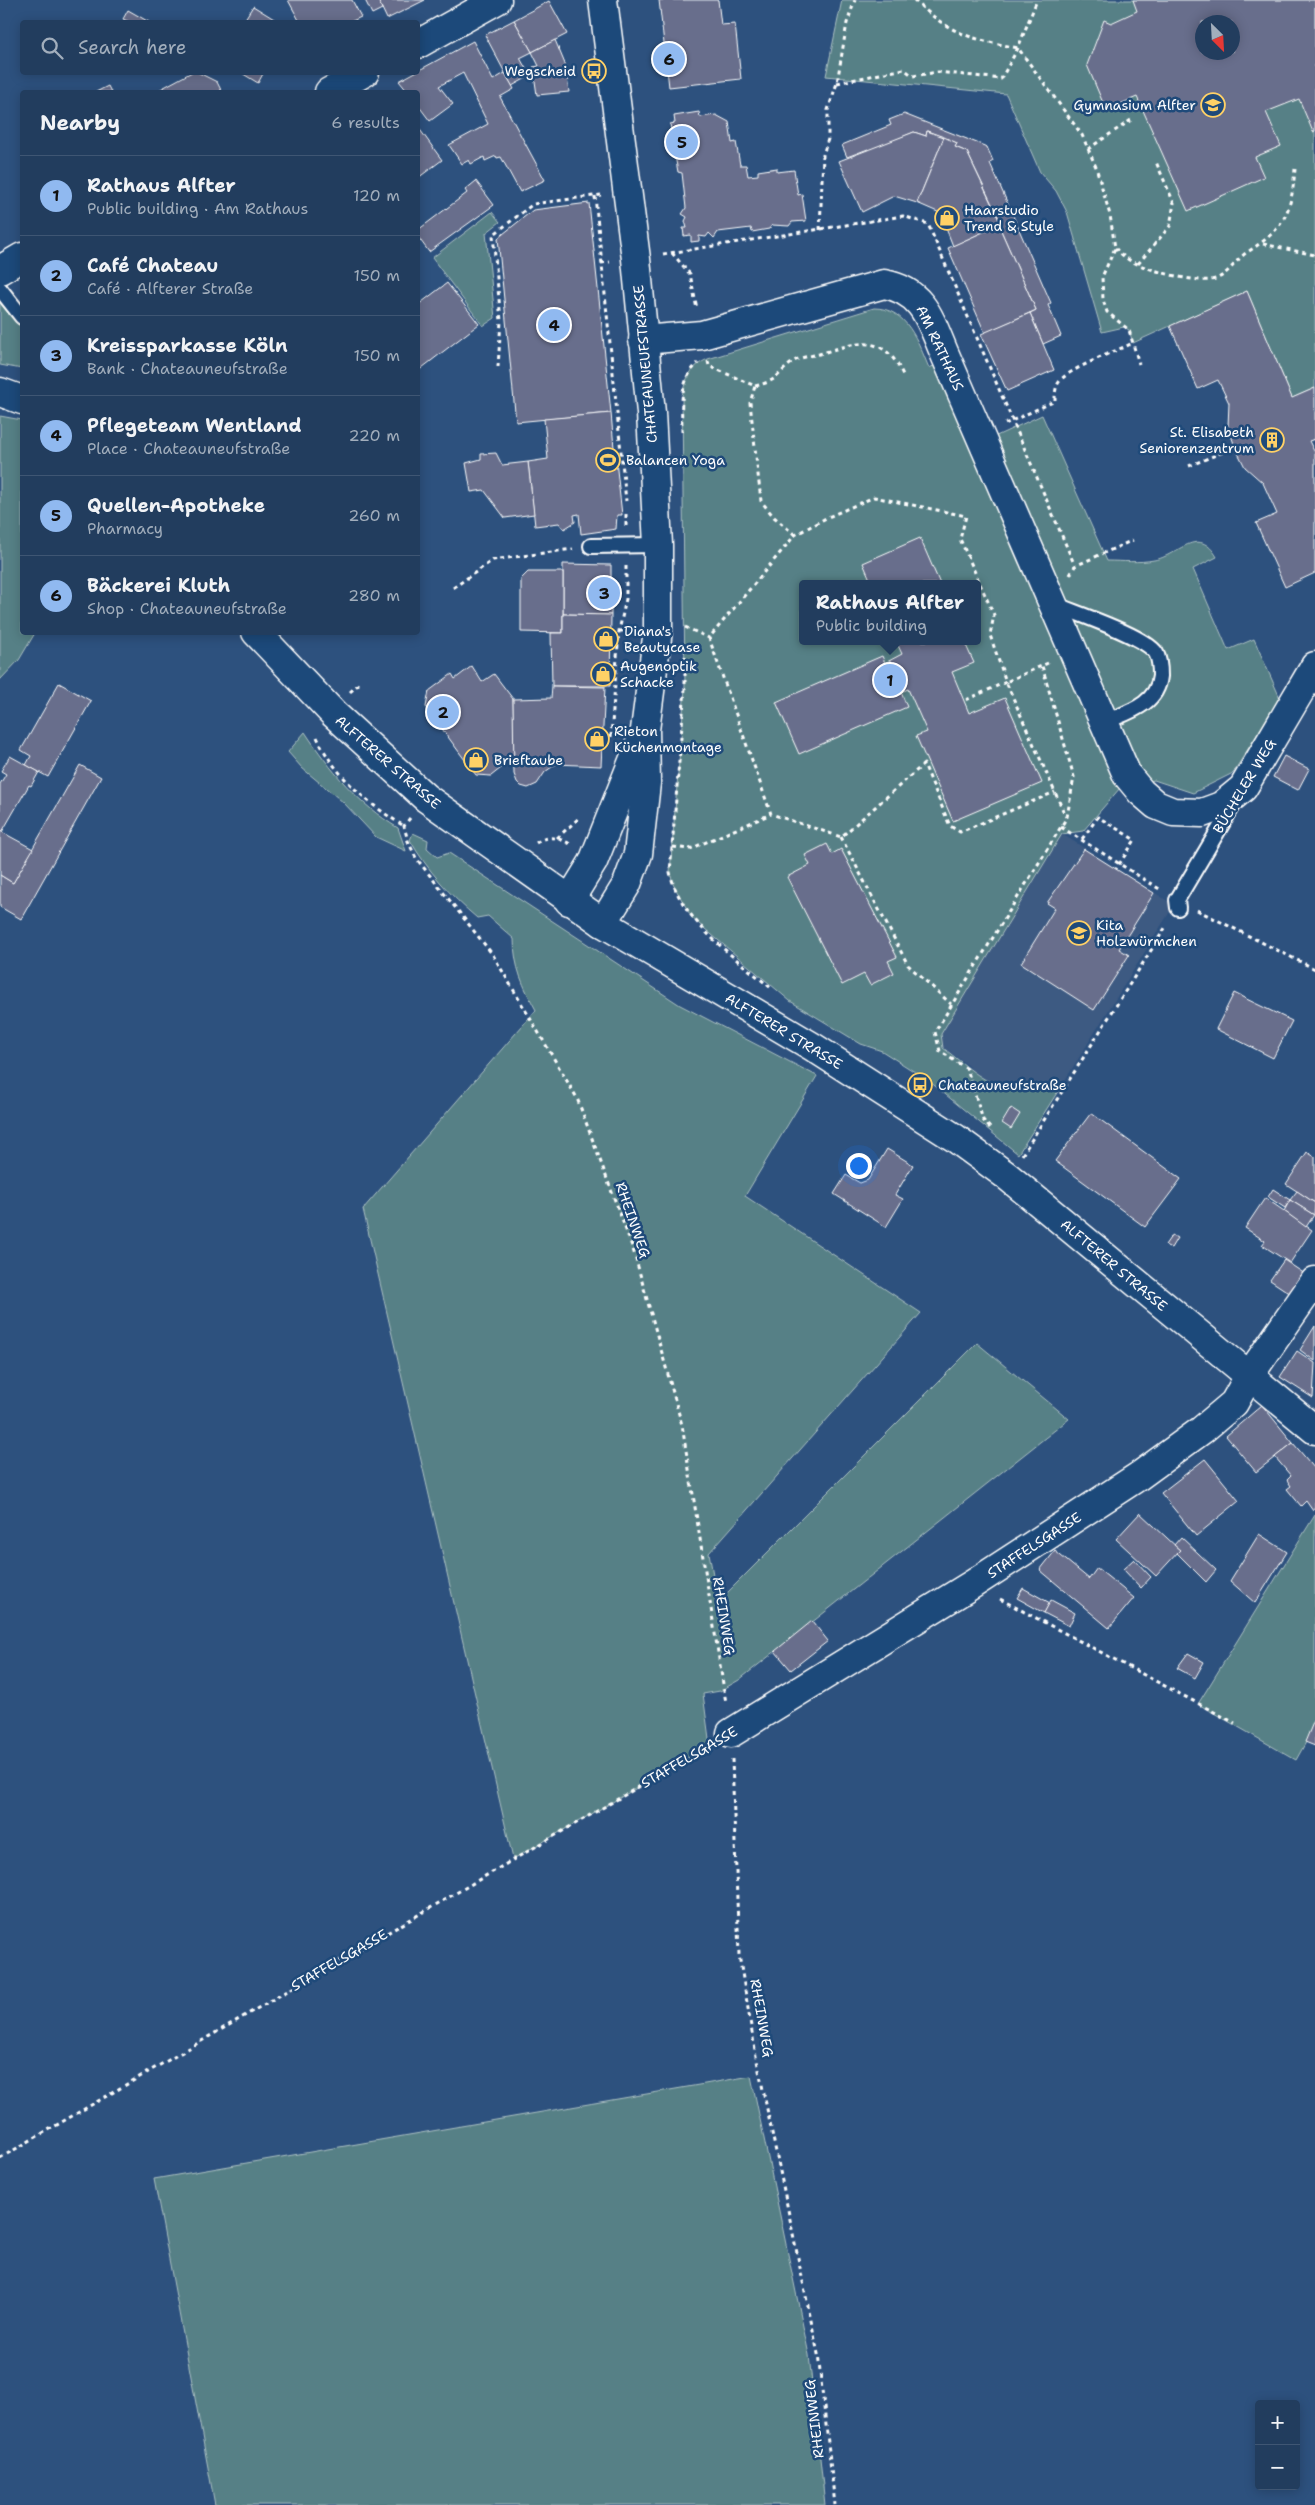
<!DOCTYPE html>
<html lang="en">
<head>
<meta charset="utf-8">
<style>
  :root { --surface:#223d5e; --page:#2e4867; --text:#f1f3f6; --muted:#a2aebc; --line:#3f5673; --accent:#90b9f0 }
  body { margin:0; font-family:"Shantell Sans",sans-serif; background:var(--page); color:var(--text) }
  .controls { position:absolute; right:15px; bottom:15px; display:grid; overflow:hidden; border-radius:5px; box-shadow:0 2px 12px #0003 }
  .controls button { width:45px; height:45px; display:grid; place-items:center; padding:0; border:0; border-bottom:1px solid var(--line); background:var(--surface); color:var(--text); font:25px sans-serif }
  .compass { position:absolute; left:1195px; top:15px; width:45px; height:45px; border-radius:50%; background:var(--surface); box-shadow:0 2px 12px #0003; rotate:156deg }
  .you { position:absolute; left:858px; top:1165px; width:18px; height:18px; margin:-12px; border:4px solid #fff; border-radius:50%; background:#1a73e8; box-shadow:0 0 0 8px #1a73e833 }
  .badge { display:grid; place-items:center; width:32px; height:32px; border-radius:50%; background:var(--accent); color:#111; font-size:16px; font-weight:700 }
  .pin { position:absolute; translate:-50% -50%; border:2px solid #fff; box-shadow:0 1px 5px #0006 }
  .popup { position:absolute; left:799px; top:580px; width:182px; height:65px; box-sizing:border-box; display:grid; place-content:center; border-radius:5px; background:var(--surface); filter:drop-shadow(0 1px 4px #0005); font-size:16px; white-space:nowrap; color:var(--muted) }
  .popup b { font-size:19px; color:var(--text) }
  .popup::after { content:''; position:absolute; left:50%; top:100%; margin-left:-10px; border:10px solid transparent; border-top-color:var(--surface) }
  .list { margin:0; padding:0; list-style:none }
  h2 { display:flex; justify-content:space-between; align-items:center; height:65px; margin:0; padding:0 20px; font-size:21px }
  h2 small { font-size:16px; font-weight:400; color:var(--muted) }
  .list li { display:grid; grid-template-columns:32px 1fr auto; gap:15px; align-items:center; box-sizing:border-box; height:80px; padding:0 20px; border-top:1px solid var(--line) }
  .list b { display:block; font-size:19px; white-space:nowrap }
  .list p { margin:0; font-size:16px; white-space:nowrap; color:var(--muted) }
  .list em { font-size:16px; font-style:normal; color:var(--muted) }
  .icon { flex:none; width:28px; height:28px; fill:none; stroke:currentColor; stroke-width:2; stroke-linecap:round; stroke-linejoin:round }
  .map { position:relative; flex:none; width:1315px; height:2505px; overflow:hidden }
  .search { position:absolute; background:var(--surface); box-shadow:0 2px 12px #0003; left:20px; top:20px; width:400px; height:55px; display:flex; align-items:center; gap:12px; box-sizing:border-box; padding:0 18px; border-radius:5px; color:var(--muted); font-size:19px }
  .panel { position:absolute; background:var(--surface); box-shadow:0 2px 12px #0003; left:20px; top:90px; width:400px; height:545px; border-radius:5px }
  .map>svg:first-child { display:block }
</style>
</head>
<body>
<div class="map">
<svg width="1315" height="2505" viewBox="0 0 1315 2505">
  <rect width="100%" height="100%" fill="#2d517e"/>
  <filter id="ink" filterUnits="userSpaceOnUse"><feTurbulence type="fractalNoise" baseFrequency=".02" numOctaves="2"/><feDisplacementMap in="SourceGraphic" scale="10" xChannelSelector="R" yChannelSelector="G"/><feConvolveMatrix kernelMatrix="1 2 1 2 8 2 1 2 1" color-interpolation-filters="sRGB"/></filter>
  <g filter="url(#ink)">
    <polygon fill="#3e5a82" points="1062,834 1174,905 1062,1085 997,1085 972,1072 969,1066 943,1047 940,1034"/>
    <g fill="#578086" stroke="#abc0c2" fill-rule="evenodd">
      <path d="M842 0H1315V388L1292 398 1247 291 1133 343 1129 330 1124 327 1102 332 1067 212 1056 191 1040 172 1006 94 826 76ZM1202 22H1232V52H1202Z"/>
      <polygon points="492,212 500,222 486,233 495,318 483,326 432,258"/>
      <polygon points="0,301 22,328 22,369 0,365"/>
      <path d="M874 308C907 308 918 342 929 368L936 365 992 438 1042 415 1107 561C1122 561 1139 563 1154 560 1178 556 1198 524 1217 557L1193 569 1228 650 1254 639 1280 698 1233 773 1193 793 1154 780 1120 788 1083 831 1062 834 941 1034 943 1048C959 1059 980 1081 999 1085 1018 1088 1042 1085 1062 1085L1018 1154 929 1081 882 1051 861 1044 790 1001 692 918 673 884 670 872 685 688 682 396C685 379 691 366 708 359ZM802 584H978V641H802Z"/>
      <polygon points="0,416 22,420 22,632 35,633 19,660 0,680"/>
      <path d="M305 732C330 770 358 804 398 828L406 851 376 837 344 803 302 768 288 752Z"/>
      <path d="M413 833 428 840 427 848 437 857 449 853 680 1005 817 1076 745 1196 921 1313 709 1553 718 1602 977 1343 1069 1419 739 1680 720 1691 703 1694 710 1746 513 1859 363 1209 536 1010C523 986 514 967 514 939L488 916 477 918C451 896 427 870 410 840Z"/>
      <polygon points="1315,1515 1315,1726 1296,1760 1198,1704"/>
      <polygon points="751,2076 809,2355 825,2505 215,2505 154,2179"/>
    </g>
    <g fill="#676e8c" stroke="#fff" fill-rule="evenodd">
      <polygon points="288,0 352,0 361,17 350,22 300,22"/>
      <polygon points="365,0 378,0 382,9 372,14"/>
      <polygon points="378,0 425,0 387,19"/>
      <polygon points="659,0 718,0 721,25 735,24 741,79 669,87"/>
      <path d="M1133 0H1315V131L1313 132 1299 99 1266 112 1281 146 1255 157 1264 177 1188 211 1137 97 1106 110 1087 65 1104 20 1111 23 1137 11ZM1202 22H1232V52H1202Z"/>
      <polygon points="549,1 567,34 532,52 514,20"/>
      <polygon points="253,6 279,22 252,22 245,19"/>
      <polygon points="128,10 149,22 130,22 123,19"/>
      <polygon points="514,20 532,52 520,58 530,76 512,86 485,35"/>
      <polygon points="555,40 565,64 569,92 537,95 533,67 539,66 532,52"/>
      <polygon points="473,41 493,80 505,73 514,89 500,97 545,180 520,192 501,157 497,158 496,156 485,161 484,157 471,164 469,160 462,164 449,145 488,124 463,73 439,86 453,104 430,121 418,105 418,92 408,92 399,81"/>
      <polygon points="192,72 197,72 217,82 222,92 155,92"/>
      <polygon points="240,72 264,72 258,83"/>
      <polygon points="108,86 111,92 96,92"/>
      <polygon points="699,112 700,117 716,115 729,122 732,143 736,142 740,165 746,165 748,176 758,175 758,171 777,168 777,172 794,170 798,195 802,194 806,221 792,222 789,226 772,225 769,229 752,232 751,228 718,232 714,238 709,233 706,237 699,236 699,241 691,242 691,235 684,236 683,228 687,228 685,221 687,217 682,214 686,208 682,173 678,172 676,161 675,156 679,154 677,142 673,140 670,124 675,123 674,116"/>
      <polygon points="904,114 987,147 993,161 990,163 1051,303 1048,305 1061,336 1043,344 1030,313 1036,310 999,226 1002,225 967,152 955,147 957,143 927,131 926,136 914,132 869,151 868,149 847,157 842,145 891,125 889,120"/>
      <polygon points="418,127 442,160 418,178"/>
      <polygon points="927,131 944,137 917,203 894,196 862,212 839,161 914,132 926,136"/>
      <polygon points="944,137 957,143 955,147 967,152 1001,224 953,246 940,213 917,203"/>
      <polygon points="476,181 494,205 429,252 418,237 418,230 467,193 465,190"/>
      <polygon points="589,203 611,413 516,422 498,238 533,210"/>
      <polygon points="1001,224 999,226 1036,310 985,333 948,248"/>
      <polygon points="447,283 479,324 418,371 418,305"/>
      <polygon points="1247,291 1292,398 1315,388 1315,439 1309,441 1315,453 1315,573 1285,587 1256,523 1277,514 1263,483 1245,467 1235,447 1228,426 1229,403 1218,380 1198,389 1170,326"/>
      <polygon points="1030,313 1054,370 1007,391 981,334"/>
      <polygon points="611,413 614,448 605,449 605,453 615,452 622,515 617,515 616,529 581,534 579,514 574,515 575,522 564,529 559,523 535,526 528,462 548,459 544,419"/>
      <polygon points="496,453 502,465 528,462 534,514 505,518 484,490 471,492 466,463 481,459 481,454"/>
      <polygon points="920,538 940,584 872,584 863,563"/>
      <polygon points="563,564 611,565 611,615 563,614"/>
      <polygon points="528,572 563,572 563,633 521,632 521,579"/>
      <polygon points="563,614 611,615 610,686 552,686 551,633 563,633"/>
      <polygon points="896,641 964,641 974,663 952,672 969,713 1005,698 1042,783 953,821 916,736 927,732 908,689 901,692 907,707 799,754 776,702 882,656 885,663 902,654"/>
      <polygon points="472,666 482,682 494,674 513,699 515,757 491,776 476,775 426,707 429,691 452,674 455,679"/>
      <polygon points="59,683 91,701 48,777 26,765 31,756 21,750"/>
      <polygon points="552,686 605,687 601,766 556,764 545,772 537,784 528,788 521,786 517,782 514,774 513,699 551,698"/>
      <polygon points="10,756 39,772 31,786 29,785 2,832 0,831 0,784 6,774 1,771"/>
      <polygon points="1284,756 1309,769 1298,790 1273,777"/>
      <polygon points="80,765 101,777 21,919 0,907 0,875 13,883"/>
      <polygon points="0,831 33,849 13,883 0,875"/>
      <polygon points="827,844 832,854 841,849 897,957 888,961 894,973 870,985 864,974 842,985 787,877 810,865 805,855"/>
      <polygon points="1084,849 1154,893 1119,949 1129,955 1094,1010 1021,963 1055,908 1047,903"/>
      <polygon points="1234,993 1292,1021 1273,1058 1216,1029"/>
      <polygon points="1011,1108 1020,1114 1011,1129 1002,1123"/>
      <polygon points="1091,1113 1181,1179 1145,1227 1055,1161"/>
      <polygon points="887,1149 913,1165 895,1195 903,1199 886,1227 834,1194 846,1175 860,1183 868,1180"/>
      <polygon points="1307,1152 1315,1157 1315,1203 1286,1184"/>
      <polygon points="1273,1189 1290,1200 1285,1208 1268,1197"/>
      <polygon points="1297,1191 1315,1203 1314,1215 1290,1200"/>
      <polygon points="1265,1198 1312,1230 1290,1263 1262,1245 1265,1241 1245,1228"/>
      <polygon points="1290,1200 1314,1215 1306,1227 1284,1211"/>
      <polygon points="1172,1235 1177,1238 1171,1248 1165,1245"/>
      <polygon points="1284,1260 1308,1276 1294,1296 1270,1280"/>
      <polygon points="1315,1326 1315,1361 1300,1350"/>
      <polygon points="1297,1351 1315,1363 1313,1398 1280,1377"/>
      <polygon points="1262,1405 1293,1443 1256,1472 1226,1436"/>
      <polygon points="1293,1443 1315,1469 1315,1507 1313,1511 1306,1501 1301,1506 1287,1489 1291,1486 1287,1480 1291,1476 1275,1457"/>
      <polygon points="1205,1459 1239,1501 1196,1536 1161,1493"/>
      <polygon points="1140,1513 1180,1550 1156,1576 1116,1539"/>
      <polygon points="1259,1534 1287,1552 1255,1603 1230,1581"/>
      <polygon points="1181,1537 1216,1570 1206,1582 1177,1553 1180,1550 1174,1545"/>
      <polygon points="1055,1551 1089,1579 1097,1568 1134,1598 1109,1628 1040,1570"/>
      <polygon points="1134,1559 1151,1577 1141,1588 1123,1569"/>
      <polygon points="1023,1588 1050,1603 1044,1613 1017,1598"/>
      <polygon points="1051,1600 1075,1613 1069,1626 1044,1613"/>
      <polygon points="812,1621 828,1641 791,1670 775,1651"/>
      <polygon points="1188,1653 1204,1662 1195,1678 1177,1668"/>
      <polygon points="1315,1718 1315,1746 1305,1742"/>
    </g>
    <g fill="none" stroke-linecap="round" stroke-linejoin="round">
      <g stroke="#fff" stroke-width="18">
        <g id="lane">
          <polyline points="0,289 22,317"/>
          <polyline points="591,546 658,545"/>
          <path d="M1054 604C1075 613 1145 636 1156 653 1160 660 1160 669 1160 676 1157 705 1128 712 1105 722"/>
          <polyline points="1178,908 1177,900 1234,804"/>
        </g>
      </g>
      <g stroke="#fff" stroke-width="31">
        <g id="street">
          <polyline points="418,44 497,0"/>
          <polyline points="329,92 365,72"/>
          <polyline points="0,270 22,257"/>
          <path d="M643 340 702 335 884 284C925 291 931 323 946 357L1127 775 1141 792 1156 805 1173 812 1202 813 1221 806 1243 788 1315 666"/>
          <polyline points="731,1733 973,1584 1139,1476 1202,1430 1234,1403 1249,1376 1315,1281"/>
        </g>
      </g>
      <g stroke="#fff" stroke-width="31">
        <g id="secondary">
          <polyline points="603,0 636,259 651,413 658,545 658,630 645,730 646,783 638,854 627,884 603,923"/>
          <polyline points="0,392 22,400"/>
          <polyline points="256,632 334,714 426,798 603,923 813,1047 955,1138 1007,1176 1315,1430"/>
          <polyline points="569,901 593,862 641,741"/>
        </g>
      </g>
      <g stroke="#fff" stroke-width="3" stroke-dasharray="4 4" stroke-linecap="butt">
        <path d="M914 0C952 35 968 38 1018 48L1082 135 1096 167 1110 215 1115 248 1102 277 1103 300 1107 312 1129 330 1139 364"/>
        <polyline points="837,83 904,69 913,76 938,72 1001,79 1018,48 1037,0"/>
        <polyline points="1088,149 1131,120"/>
        <polyline points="595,196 626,501"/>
        <polyline points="820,230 823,155 828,139 828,110 837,83 847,23 855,0"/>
        <polyline points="1263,244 1315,255"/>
        <path d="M1115 248C1120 253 1126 259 1133 262 1149 270 1202 286 1218 278 1229 273 1236 260 1246 253 1285 228 1291 215 1295 169"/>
        <polyline points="672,253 690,274 697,309"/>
        <polyline points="663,254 903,216 928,224 1075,566"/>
        <polyline points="601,263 610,262"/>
        <polyline points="1138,264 1170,226 1174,203 1156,162"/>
        <polyline points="708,361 709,366 755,386 750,403 761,501 774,517 795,535"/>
        <polyline points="498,367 501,321 493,235 533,204 601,195"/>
        <path d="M755 386C780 380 775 375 793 362 799 357 811 356 819 354 856 343 883 331 903 375"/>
        <path d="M1005 424 1055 401C1055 394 1055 388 1059 382 1066 370 1118 350 1133 343"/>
        <path d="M682 432C682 407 678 382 698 363"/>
        <polyline points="1189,466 1235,447"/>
        <polyline points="626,526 626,510"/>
        <polyline points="1070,575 1075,566 1133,540"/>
        <polyline points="453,588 493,560 573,549"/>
        <polyline points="685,627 709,638"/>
        <polyline points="619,631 631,631"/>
        <path d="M685 648V688L670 872C680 921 735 957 771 988"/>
        <polyline points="1048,663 1006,682 1066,817"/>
        <polyline points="350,692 361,682"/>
        <polyline points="966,700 1006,682 990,635 994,615 960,539 966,516 874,497 826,518 795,535 709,638 771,814 841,837 924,764 950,826 960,832 1055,792"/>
        <path d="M317 737C334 775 369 805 404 826"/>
        <polyline points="611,737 619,631 626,599 626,565"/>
        <polyline points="410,818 404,826 408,841 416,858 493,955 577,1098 633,1249 682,1425 726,1703"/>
        <polyline points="1061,827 1161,890"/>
        <polyline points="841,837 908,965 951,1004"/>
        <polyline points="557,838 579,818"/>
        <polyline points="1082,839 1098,817 1135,840 1116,869"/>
        <path d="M536 843C549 834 559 838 572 845"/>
        <polyline points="673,847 690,849 771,814"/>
        <polyline points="1197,910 1315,969"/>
        <polyline points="990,1128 983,1120 967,1069 940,1051 935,1032 1067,817 1074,777 1042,666"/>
        <polyline points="1022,1155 1167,925"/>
        <polyline points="1000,1599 1235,1723"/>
        <polyline points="732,1759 739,1955 756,2056 818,2354 835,2505"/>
        <polyline points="0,2158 709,1746"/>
      </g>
      <use href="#lane" stroke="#1f4a7a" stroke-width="14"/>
      <use href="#street" stroke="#1f4a7a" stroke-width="28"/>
      <use href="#secondary" stroke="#1f4a7a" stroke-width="28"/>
    </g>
  </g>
  <defs>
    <g id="bus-ring" transform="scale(1.25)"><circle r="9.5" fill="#1f4a7a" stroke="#ffd166" stroke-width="1.5"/><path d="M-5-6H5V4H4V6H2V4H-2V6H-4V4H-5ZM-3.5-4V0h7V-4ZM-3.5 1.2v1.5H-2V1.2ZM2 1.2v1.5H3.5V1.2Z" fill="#ffd166"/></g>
    <g id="school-ring" transform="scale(1.25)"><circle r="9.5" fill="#1f4a7a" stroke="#ffd166" stroke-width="1.5"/><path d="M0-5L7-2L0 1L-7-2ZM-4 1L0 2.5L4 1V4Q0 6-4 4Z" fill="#ffd166"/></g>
    <g id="shop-ring" transform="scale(1.25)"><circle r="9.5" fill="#1f4a7a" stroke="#ffd166" stroke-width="1.5"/><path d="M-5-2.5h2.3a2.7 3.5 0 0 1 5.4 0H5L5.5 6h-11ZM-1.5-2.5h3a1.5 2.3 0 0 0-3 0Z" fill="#ffd166"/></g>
    <g id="building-ring" transform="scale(1.25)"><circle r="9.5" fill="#1f4a7a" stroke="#ffd166" stroke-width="1.5"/><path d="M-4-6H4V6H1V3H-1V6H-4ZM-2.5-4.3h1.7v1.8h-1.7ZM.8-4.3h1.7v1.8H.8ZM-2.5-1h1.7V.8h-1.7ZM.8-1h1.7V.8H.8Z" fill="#ffd166"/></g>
    <g id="stadium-ring" transform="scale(1.25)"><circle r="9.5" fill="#1f4a7a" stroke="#ffd166" stroke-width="1.5"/><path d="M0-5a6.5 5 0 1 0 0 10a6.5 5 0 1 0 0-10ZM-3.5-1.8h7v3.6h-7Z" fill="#ffd166"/></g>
  </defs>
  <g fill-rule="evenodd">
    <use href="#bus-ring" x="594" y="71"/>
    <use href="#school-ring" x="1213" y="105"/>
    <use href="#shop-ring" x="947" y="218"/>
    <use href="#building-ring" x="1272" y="440"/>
    <use href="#stadium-ring" x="608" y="460"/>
    <use href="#shop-ring" x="606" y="639"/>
    <use href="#shop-ring" x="603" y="674"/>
    <use href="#shop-ring" x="597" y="739"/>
    <use href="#shop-ring" x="476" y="760"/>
    <use href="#school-ring" x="1079" y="933"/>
    <use href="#bus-ring" x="920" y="1085"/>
  </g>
  <g text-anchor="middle" stroke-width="5" stroke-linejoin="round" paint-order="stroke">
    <g font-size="14" fill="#fff" stroke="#1f4a7a" text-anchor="start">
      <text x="576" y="76" text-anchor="end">Wegscheid</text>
      <text x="1196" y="110" text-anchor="end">Gymnasium Alfter</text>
      <text x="964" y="215">Haarstudio<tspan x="964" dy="16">Trend &amp; Style</tspan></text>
      <text x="1254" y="437" text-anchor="end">St. Elisabeth<tspan x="1254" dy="16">Seniorenzentrum</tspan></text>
      <text x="626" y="465">Balancen Yoga</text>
      <text x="624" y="636">Diana's<tspan x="624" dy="16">Beautycase</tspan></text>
      <text x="620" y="671">Augenoptik<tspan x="620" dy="16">Schacke</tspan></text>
      <text x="614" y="736">Rieton<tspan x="614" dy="16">Küchenmontage</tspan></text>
      <text x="494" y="765">Brieftaube</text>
      <text x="1096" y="930">Kita<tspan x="1096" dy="16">Holzwürmchen</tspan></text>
      <text x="938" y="1090">Chateauneufstraße</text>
    </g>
    <g font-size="14" fill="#fff" stroke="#1f4a7a">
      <text transform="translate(940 348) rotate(65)" y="5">AM RATHAUS</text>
      <text transform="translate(645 364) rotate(-95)" y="5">CHATEAUNEUFSTRASSE</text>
      <text transform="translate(388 762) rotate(41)" y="5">ALFTERER STRASSE</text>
      <text transform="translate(1244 786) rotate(-59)" y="5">BÜCHELER WEG</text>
      <text transform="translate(784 1031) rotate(31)" y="5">ALFTERER STRASSE</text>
      <text transform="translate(633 1220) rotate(71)" y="5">RHEINWEG</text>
      <text transform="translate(1114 1265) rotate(40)" y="5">ALFTERER STRASSE</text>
      <text transform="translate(1034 1545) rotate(-33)" y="5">STAFFELSGASSE</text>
      <text transform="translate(724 1616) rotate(81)" y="5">RHEINWEG</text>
      <text transform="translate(689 1757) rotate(-30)" y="5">STAFFELSGASSE</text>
      <text transform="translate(339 1960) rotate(-30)" y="5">STAFFELSGASSE</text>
      <text transform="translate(762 2018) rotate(80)" y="5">RHEINWEG</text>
      <text transform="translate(814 2419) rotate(-97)" y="5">RHEINWEG</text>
    </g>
  </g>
</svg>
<div class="controls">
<button>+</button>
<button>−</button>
</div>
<svg class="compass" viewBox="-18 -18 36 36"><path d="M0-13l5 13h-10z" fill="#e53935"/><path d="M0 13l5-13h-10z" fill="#a2aebc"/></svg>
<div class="you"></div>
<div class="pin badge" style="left:890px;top:680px">1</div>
<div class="popup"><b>Rathaus Alfter</b>Public building</div>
<div class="pin badge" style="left:443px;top:712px">2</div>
<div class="pin badge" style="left:604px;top:593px">3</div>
<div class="pin badge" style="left:554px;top:325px">4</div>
<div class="pin badge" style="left:682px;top:142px">5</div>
<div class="pin badge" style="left:669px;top:59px">6</div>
<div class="search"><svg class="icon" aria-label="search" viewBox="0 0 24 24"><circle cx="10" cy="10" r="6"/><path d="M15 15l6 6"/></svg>Search here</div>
<section class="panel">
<h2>Nearby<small>6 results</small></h2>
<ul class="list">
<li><span class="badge">1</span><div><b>Rathaus Alfter</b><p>Public building · Am Rathaus</p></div><em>120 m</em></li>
<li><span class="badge">2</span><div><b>Café Chateau</b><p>Café · Alfterer Straße</p></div><em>150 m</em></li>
<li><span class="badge">3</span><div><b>Kreissparkasse Köln</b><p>Bank · Chateauneufstraße</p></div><em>150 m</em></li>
<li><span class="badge">4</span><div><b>Pflegeteam Wentland</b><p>Place · Chateauneufstraße</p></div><em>220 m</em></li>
<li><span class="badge">5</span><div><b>Quellen-Apotheke</b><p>Pharmacy</p></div><em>260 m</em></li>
<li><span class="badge">6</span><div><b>Bäckerei Kluth</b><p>Shop · Chateauneufstraße</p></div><em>280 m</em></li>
</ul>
</section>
</div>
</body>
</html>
